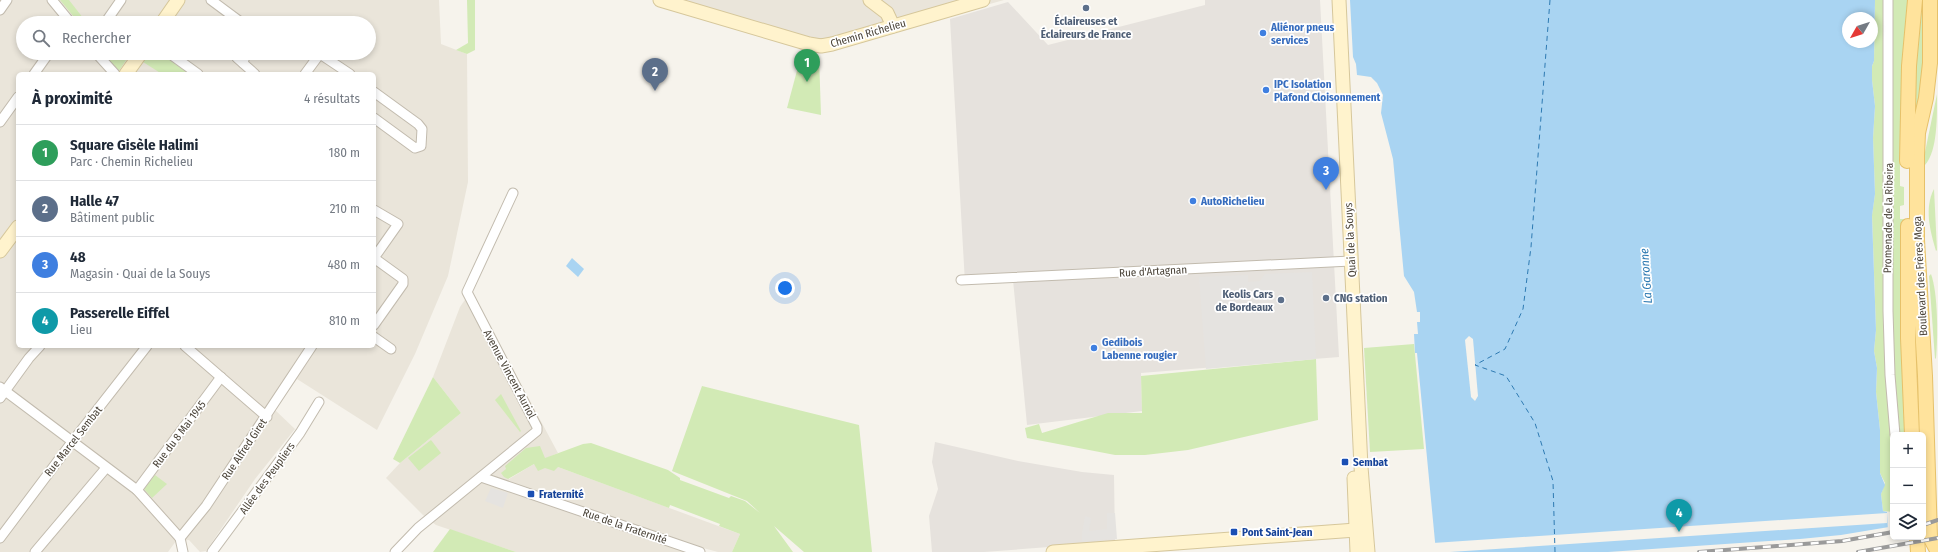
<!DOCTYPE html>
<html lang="fr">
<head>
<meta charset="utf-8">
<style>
  :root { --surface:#fff; --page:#f2f2f3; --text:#1f2937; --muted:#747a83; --line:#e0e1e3; --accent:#0f766e }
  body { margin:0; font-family:"Fira Sans Condensed",sans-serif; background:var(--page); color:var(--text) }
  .controls { position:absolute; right:12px; bottom:12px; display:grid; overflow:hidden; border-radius:6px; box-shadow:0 2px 6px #0003 }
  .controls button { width:36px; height:36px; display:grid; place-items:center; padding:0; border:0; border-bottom:1px solid var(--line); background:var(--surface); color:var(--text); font:20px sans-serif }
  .compass { position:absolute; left:1842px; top:12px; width:36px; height:36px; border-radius:50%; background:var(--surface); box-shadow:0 2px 6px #0003; rotate:231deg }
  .you { position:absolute; left:785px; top:288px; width:14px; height:14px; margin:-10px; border:3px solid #fff; border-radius:50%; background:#1a73e8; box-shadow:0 0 0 6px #1a73e833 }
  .badge { display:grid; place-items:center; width:26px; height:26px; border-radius:50%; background:var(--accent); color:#fff; font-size:13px; font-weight:700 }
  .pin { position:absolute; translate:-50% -33px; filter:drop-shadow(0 1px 2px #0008) }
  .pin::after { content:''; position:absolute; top:21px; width:14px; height:12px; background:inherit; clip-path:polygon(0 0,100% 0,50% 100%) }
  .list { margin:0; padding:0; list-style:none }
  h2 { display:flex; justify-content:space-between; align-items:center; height:52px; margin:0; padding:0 16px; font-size:17px }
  h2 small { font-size:13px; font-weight:400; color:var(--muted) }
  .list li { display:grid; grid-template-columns:26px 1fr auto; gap:12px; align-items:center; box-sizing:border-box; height:56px; padding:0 16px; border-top:1px solid var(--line) }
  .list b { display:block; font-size:15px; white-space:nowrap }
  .list p { margin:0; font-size:13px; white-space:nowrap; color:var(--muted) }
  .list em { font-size:13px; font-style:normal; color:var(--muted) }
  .icon { flex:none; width:22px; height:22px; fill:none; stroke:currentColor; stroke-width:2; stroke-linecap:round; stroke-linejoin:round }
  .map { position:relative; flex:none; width:1938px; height:552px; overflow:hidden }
  .search { position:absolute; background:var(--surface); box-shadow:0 2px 6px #0003; left:16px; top:16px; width:360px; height:44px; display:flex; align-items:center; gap:10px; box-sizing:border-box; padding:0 14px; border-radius:22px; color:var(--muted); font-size:15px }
  .panel { position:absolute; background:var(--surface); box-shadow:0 2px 6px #0003; left:16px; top:72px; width:360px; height:276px; border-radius:6px }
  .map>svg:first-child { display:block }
</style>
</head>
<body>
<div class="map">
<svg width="1938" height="552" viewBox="0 0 1938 552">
  <rect width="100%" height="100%" fill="#f6f3ec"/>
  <g fill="#eae5da" fill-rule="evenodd">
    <path d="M0 0H439L441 44 467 54 468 182 448 276 415 354 377 430 297 379 275 410 295 429 255 479 206 551 200 552 189 540 176 541 168 552H0ZM23 23H369V53H23ZM18 74H374V346H18Z"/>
    <polygon points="675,0 1004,0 822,51"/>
    <polygon points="471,291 558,453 545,459 506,469 509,479 534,464 545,468 558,467 740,534 732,552 718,552 692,545 690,552 516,552 436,525 423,515 386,478 400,463 461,413 433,377 460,307"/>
  </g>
  <g fill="#e6e2dd">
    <polygon points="1205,0 1320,0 1339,357 1141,373 1142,411 1027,425 1013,280 965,283 950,19 1008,2 1048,45 1205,5"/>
    <polygon points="935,442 1018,461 1082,472 1114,475 1115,542 984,552 932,552 929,516 938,489 932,462"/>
  </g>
  <g fill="#d2eab5">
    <polygon points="60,0 69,0 87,23 79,23"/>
    <polygon points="467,0 475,0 475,50 467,54 456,50 468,43"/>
    <polygon points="1875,0 1912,0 1902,74 1901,91 1904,92 1904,104 1901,104 1900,122 1903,122 1900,142 1900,186 1904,187 1904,205 1900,206 1900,219 1904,219 1904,238 1901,239 1901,251 1904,252 1904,266 1901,266 1901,316 1905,367 1902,368 1903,381 1906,381 1906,400 1903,401 1904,418 1907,418 1907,432 1904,432 1904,435 1893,435 1893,512 1883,511 1881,494 1885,483 1880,473 1880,430 1876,392 1877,368 1874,351 1876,330 1872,215 1875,194 1873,138 1875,106 1872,80 1872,66 1874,61"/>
    <polygon points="1919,0 1927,0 1927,46 1919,109 1911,121"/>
    <polygon points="802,52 819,56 821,115 787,108"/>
    <polygon points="97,53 131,53 118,72"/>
    <polygon points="150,53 160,53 189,74 162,74 143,62"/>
    <path d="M1937 94C1937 115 1938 151 1925 165V152Z"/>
    <path d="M1934 189 1937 250 1936 251C1930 231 1924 208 1934 189Z"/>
    <path d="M1931 274C1938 293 1938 336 1936 358L1935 359 1929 276Z"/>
    <polygon points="1414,344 1424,449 1370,452 1364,348"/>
    <polygon points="1316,359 1318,420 1188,450 1145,455 1115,455 1027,438 1025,428 1039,424 1042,433 1108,413 1142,413 1141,376"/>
    <polygon points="433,377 461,413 400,463 393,459"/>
    <polygon points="702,386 859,425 872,552 804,552 774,526 793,552 732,552 740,534 719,526 720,524 670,505 669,508 558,467 554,471 545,468 538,471 534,464 508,479 504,477 501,473 506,469 505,466 526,448 540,446 545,458 583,444 591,443 668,470 680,478 680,480 729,498 731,496 745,501 760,513 747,501 672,471"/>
    <polygon points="501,394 521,431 520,432 495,400"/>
    <polygon points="431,440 441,453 419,471 408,458"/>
    <polygon points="155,475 167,484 152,498 144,489"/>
    <polygon points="450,529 516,552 433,552"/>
  </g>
  <g fill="#e5e3e0">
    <polygon points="1312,272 1316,359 1206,369 1199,277 1248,275 1248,282 1260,281 1265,274"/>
    <polygon points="491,488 508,493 503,508 485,501"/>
    <polygon points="1107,513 1115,513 1117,539 1082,541 1082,534 1085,516 1091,518 1089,531 1107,529"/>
  </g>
  <g fill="#a9d4f2" fill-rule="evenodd">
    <path d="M1350 0H1875L1874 61 1872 66V80L1875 106 1873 138 1875 194 1872 216 1876 330 1874 351 1877 368 1876 392 1880 430V473L1885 485 1881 494 1883 511 1887 512 1889 552H1436L1417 353H1415L1414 334H1418L1417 322H1420V312H1417L1414 292 1404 276 1393 159 1381 113 1383 95 1377 83 1371 77 1357 75 1356 64 1353 57ZM1848 18H1872V42H1848Z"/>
    <polygon points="572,258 584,269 578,277 566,266"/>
  </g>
  <g fill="#f6f3ec">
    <polygon points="1469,336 1473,339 1478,396 1475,401 1471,397 1465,340"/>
    <polygon points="1887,513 1887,523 1450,552 1434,552 1433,543"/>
    <polygon points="1889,527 1891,552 1608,552 1800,539 1841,535"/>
  </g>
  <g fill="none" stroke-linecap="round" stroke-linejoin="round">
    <polyline stroke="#2e7ab2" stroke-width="1" stroke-dasharray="5 4" stroke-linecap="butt" points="1550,0 1531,247 1523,309 1505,349 1475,365 1506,376 1535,423 1553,481 1555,552"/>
    <g stroke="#c2bbae" stroke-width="11">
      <g id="street">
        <polyline points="52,0 71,23"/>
        <polyline points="211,0 242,23"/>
        <polyline points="1888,0 1888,311 1890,375 1895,435"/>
        <polyline points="0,10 7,0"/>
        <polyline points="105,23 121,0"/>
        <polyline points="96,53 115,74"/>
        <polyline points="169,53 198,74"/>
        <polyline points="236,53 237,58 255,74"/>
        <polyline points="243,63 246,53"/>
        <polyline points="34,74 49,53"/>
        <polyline points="305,74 319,55 323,56 350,74"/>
        <polyline points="374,92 418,124 422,129 421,146 415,148 374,118"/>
        <polyline points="0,122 18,97"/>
        <polyline points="374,210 398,224 374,258 403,279 403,284 374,325"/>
        <polyline points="961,280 1351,261"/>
        <polyline points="374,337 391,349"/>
        <polyline points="185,346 267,417"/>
        <polyline points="0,387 137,490 180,538"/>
        <polyline points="0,398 29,358 40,346"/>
        <polyline points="481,477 700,552"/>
        <polyline points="137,490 221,377"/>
        <polyline points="0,538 72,442 147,346"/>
        <polyline points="35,552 106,468"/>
        <polyline points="183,552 180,538 206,506 312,346"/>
        <polyline points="212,552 300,433 319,402"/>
        <polyline points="395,552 418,528 537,431 537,427 467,292 513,193"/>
      </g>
    </g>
    <g stroke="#d6c79b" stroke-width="15">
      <g id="secondary">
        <polyline points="660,0 809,44 821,46 832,44 983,0"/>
        <polyline points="870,0 887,13 893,26"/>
        <polyline points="1339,0 1361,467 1368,552"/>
        <polyline points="162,23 178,0"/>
        <polyline points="126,74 141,53"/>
        <polyline points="0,251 18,227"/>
        <polyline points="1354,478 1357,552"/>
        <polyline points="1053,552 1356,530"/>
      </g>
    </g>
    <g stroke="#e6c16a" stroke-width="16">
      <g id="primary">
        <polyline points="1930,0 1930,63 1926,98 1918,133 1917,156 1917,240 1925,376 1930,537 1938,552"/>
        <polyline points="1907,161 1909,66 1915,0"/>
        <polyline points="1908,226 1908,338 1912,435"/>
        <polyline points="1917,537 1918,552"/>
      </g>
    </g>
    <use href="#street" stroke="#fff" stroke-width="9"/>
    <use href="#secondary" stroke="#fff3cd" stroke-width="13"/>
    <use href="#primary" stroke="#ffe39c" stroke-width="14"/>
    <g stroke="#9a9a9a" stroke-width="4">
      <g id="rail">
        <polyline points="1923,525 1938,520"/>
        <polyline points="1699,552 1842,541 1893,532"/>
        <polyline points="1858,552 1938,538"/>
      </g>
    </g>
    <use href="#rail" stroke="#fff" stroke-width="2.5" stroke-dasharray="8" stroke-linecap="butt"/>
  </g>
  <g fill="#5c6f8a" stroke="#fff" stroke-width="1.5">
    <circle cx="1086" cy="8" r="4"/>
    <circle cx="1326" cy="298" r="4"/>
    <circle cx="1281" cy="300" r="4"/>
  </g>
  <g fill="#3f7fe0" stroke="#fff" stroke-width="1.5">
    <circle cx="1263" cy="33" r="4"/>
    <circle cx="1266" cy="90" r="4"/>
    <circle cx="1193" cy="201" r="4"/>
    <circle cx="1094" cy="348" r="4"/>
  </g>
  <g fill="#1a4fb4" stroke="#fff" stroke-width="1.5">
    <rect x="1341" y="458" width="8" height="8" rx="2"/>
    <rect x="527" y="490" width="8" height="8" rx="2"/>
    <rect x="1230" y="528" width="8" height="8" rx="2"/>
  </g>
  <g text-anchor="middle" stroke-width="3.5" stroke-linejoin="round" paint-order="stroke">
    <g font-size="11" font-weight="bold" fill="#4e5e75" stroke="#fff">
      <text x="1086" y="25">Éclaireuses et<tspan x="1086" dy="13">Éclaireurs de France</tspan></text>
      <text x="1273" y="298" text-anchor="end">Keolis Cars<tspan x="1273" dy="13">de Bordeaux</tspan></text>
      <text x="1334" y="302" text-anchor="start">CNG station</text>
    </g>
    <g font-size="11" font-weight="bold" fill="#366cbe" stroke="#fff" text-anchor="start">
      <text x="1271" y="31">Aliénor pneus<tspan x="1271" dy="13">services</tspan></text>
      <text x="1274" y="88">IPC Isolation<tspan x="1274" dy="13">Plafond Cloisonnement</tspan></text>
      <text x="1201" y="205">AutoRichelieu</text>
      <text x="1102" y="346">Gedibois<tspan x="1102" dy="13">Labenne rougier</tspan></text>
    </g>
    <g font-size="11" fill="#4b4439" stroke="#fff">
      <text transform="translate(868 33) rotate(-16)" y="4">Chemin Richelieu</text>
      <text transform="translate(1888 218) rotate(-89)" y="4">Promenade de la Ribeira</text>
      <text transform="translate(1350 240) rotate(-93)" y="4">Quai de la Souys</text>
      <text transform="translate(1153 271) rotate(-3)" y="4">Rue d'Artagnan</text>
      <text transform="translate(1920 276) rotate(-93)" y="4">Boulevard des Frères Moga</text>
      <text transform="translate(510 374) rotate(62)" y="4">Avenue Vincent Auriol</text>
      <text transform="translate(179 434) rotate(-53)" y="4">Rue du 8 Mai 1945</text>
      <text transform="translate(73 441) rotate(-52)" y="4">Rue Marcel Sembat</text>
      <text transform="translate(244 449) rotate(-56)" y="4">Rue Alfred Giret</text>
      <text transform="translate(267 478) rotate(-54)" y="4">Allée des Peupliers</text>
      <text transform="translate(625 526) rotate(19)" y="4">Rue de la Fraternité</text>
    </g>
    <g font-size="11" font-weight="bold" fill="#164399" stroke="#fff" text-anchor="start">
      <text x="1353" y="466">Sembat</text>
      <text x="539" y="498">Fraternité</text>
      <text x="1242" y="536">Pont Saint-Jean</text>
    </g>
    <g font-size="12" font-style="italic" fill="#2e7ab2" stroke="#fff">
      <text transform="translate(1646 276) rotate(-94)" y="4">La Garonne</text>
    </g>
  </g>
</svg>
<div class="controls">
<button>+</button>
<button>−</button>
<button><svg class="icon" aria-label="layers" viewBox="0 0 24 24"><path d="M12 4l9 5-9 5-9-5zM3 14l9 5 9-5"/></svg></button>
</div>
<svg class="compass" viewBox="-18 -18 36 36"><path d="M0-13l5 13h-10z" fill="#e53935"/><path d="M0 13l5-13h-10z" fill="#747a83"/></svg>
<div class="you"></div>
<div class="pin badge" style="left:807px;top:82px;background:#2e9e5b">1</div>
<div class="pin badge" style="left:655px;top:91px;background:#5c6f8a">2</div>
<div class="pin badge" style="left:1326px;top:190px;background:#3f7fe0">3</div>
<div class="pin badge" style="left:1679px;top:532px;background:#0f9aa8">4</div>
<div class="search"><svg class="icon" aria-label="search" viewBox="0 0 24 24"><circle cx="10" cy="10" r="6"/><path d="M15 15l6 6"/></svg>Rechercher</div>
<section class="panel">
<h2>À proximité<small>4 résultats</small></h2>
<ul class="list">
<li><span class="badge" style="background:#2e9e5b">1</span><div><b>Square Gisèle Halimi</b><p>Parc · Chemin Richelieu</p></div><em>180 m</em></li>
<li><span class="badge" style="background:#5c6f8a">2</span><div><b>Halle 47</b><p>Bâtiment public</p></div><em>210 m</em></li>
<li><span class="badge" style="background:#3f7fe0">3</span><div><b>48</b><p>Magasin · Quai de la Souys</p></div><em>480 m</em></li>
<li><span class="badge" style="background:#0f9aa8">4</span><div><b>Passerelle Eiffel</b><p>Lieu</p></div><em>810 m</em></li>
</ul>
</section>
</div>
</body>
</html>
